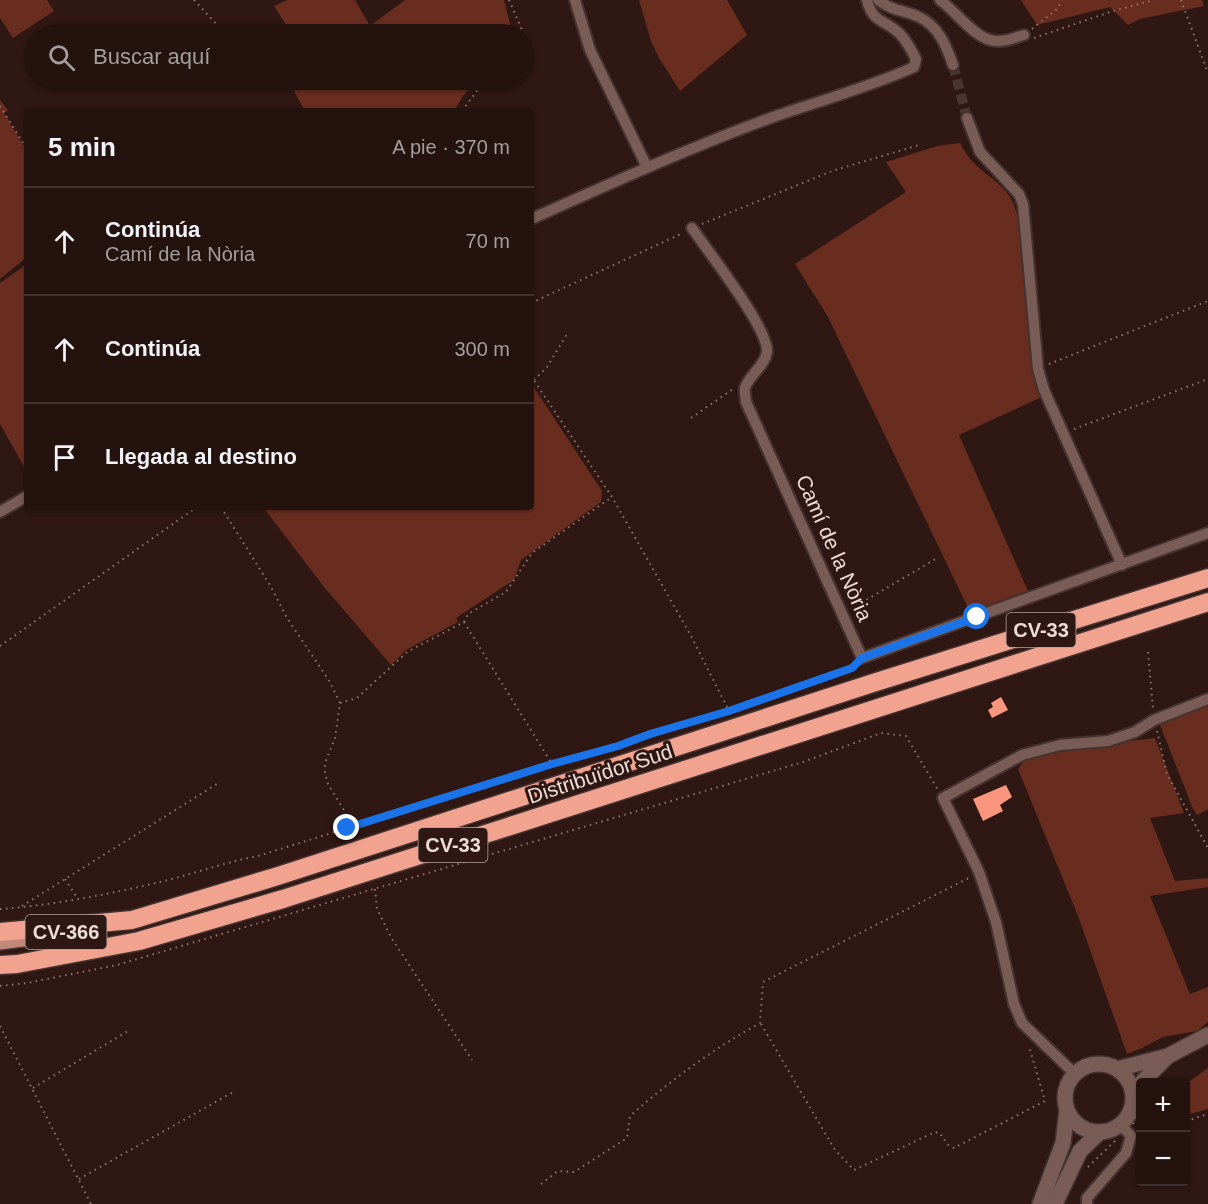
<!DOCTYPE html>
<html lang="es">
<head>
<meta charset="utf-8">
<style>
  :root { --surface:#23120e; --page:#2b1b17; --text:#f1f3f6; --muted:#a39e9e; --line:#40322e }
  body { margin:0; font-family:Arial,sans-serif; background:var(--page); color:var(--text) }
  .controls { position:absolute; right:18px; bottom:18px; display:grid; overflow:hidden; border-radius:6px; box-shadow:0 2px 4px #0004 }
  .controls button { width:54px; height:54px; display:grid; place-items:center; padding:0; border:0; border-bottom:2px solid var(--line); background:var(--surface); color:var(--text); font:30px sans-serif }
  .stop { position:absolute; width:18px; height:18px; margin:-14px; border:4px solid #1a73e8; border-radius:50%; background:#fff }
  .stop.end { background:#1a73e8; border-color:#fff; box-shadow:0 2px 6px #0008 }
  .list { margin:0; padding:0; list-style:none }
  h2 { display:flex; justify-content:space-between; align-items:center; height:78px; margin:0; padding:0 24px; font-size:26px }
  h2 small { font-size:20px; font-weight:400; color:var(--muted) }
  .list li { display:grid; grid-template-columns:39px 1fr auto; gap:18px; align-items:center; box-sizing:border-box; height:108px; padding:0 24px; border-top:2px solid var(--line) }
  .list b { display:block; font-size:22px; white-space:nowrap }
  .list p { margin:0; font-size:20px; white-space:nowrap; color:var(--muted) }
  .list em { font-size:20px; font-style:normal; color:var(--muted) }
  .icon { flex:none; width:33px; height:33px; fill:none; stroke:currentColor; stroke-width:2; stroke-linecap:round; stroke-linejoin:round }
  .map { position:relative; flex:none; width:1208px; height:1204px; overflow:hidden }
  .search { position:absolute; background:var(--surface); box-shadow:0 2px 4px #0004; left:24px; top:24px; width:510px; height:66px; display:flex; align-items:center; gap:15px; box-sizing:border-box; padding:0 21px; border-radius:33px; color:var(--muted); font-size:22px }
  .panel { position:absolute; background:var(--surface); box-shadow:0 2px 4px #0004; left:24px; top:108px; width:510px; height:402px; border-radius:6px }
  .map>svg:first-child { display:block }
</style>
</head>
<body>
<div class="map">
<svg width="1208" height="1204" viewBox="0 0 1208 1204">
  <rect width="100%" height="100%" fill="#2f1813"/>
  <g fill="#692d20">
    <polygon points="0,0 47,0 54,11 13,38 0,18"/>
    <polygon points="287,0 355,0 370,26 405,0 504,0 511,28 511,34 292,34 274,6"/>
    <polygon points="639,0 727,0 747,35 680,91 659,58 651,41"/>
    <polygon points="1021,0 1202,0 1204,6 1140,19 1128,25 1110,7 1037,25"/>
    <polygon points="295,80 477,80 463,96 454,111 305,111 289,82"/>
    <polygon points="0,100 8,110 4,113 27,151 27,257 0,279"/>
    <path d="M960 143C974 171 991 173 1008 194 1015 203 1016 214 1020 224L1032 364 1044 396 959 435 1028 591 970 612 828 317 795 264 906 192 886 162 937 146Z"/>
    <polygon points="27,264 27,472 0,424 0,283"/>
    <polygon points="531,383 602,491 601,502 521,560 514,580 456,618 458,622 406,650 391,665 324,587 263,507 531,507"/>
    <polygon points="1208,701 1208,809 1197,815 1193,809 1159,722"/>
    <polygon points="1155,738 1184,813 1150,818 1175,881 1208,878 1208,887 1150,896 1190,994 1208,987 1208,1022 1197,1031 1163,1037 1142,1048 1127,1054 1078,916 1018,769 1025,759 1050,750"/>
    <polygon points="1208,1068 1208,1109 1186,1115 1186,1084"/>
  </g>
  <g fill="#fb967e">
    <polygon points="1001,697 1008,710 992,718 988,710 993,707 991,703"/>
    <polygon points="1006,785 1012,797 1000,805 1003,811 983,821 973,799"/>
  </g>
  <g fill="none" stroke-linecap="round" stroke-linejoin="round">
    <polyline stroke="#4b3530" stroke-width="10" stroke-dasharray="10 5" stroke-linecap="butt" points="953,65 967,118"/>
    <g stroke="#453331" stroke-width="14">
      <g id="street">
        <polyline points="575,0 590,50 647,167"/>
        <path d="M878 0C893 11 902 10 917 16 938 25 946 45 953 65"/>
        <path d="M940 0C957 12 976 41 997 41 1006 42 1016 37 1024 35"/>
        <polyline points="967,118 980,152 1019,194 1023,204 1038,369 1044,390 1122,565"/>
        <path d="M531 219C612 183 693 146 776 116 822 100 870 87 914 67L916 59C911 50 907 41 900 34 886 20 872 23 867 0"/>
        <path d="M692 228C707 250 769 329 767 352 765 366 749 375 745 388 744 392 746 398 746 402L862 658 1208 533"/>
        <polyline points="0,512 27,496"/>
        <polyline points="1075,1074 1022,1023 1014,1004 996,922 979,872 943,798 1022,755 1060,745 1108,741 1135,732 1154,720 1208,699"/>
        <polyline points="1087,1204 1087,1198 1126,1153 1131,1136 1120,1124"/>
      </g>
    </g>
    <g stroke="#453331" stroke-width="18">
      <g id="secondary">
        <circle cx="1099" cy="1098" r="34"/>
        <polyline points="1117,1069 1168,1056 1208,1035"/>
        <polyline points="1142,1082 1167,1057"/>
        <polyline points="1040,1204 1063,1143 1067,1110"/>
        <polyline points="1055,1204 1080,1151 1100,1132"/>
      </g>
    </g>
    <g stroke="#453331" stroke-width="18">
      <polyline id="primary" points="0,942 53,935"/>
    </g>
    <g stroke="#453331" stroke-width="21">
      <g id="highway">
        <polyline points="0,932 132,920 278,876 873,683 1208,578"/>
        <polyline points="0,965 17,964 139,941 283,899 1208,602"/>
      </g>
    </g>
    <g stroke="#8b7772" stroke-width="2" stroke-dasharray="1.5 4.5" stroke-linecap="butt">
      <polyline points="194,0 221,29 216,34"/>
      <polyline points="509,0 522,30 520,34"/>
      <polyline points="1181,0 1208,73"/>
      <polyline points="1032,29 1057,9 1062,0"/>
      <polyline points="1034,38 1113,11 1154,0"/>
      <polyline points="0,106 27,149"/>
      <polyline points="462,111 485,80"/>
      <polyline points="702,224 832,171 919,145"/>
      <polyline points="531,303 683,233"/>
      <polyline points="1049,364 1208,301"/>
      <polyline points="531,376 612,497 691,636 729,711"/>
      <polyline points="534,380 547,367 567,334"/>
      <polyline points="691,418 733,389"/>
      <polyline points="1074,429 1208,379"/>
      <polyline points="221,507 271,587 287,618 330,682 340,703 335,738 325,763 325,773 328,784 345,812 347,828"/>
      <polyline points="851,609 939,557"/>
      <polyline points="464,622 552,764"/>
      <polyline points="0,646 197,507"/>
      <polyline points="1148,652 1153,708"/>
      <polyline points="340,703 357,698 407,652 464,622 468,614 506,592 532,553 612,497"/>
      <polyline points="1157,731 1167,774 1208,848"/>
      <polyline points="65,879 78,899"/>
      <polyline points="375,889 377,909 392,939 472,1060"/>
      <polyline points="22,906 220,782"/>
      <path d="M0 909C55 905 111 894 164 881 196 873 226 862 258 856L552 764 618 746 729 711 852 668 855 665"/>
      <polyline points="0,986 27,983 117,965 803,762 881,733 906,736 938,790"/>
      <polyline points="761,1024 835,1150 854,1170 935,1132 940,1133 947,1144 954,1148 1045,1101 1029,1046"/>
      <polyline points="0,1026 91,1204"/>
      <polyline points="33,1088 128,1031"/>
      <polyline points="1186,1121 1208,1114"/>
      <polyline points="1133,1124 1140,1110"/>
      <polyline points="1088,1167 1118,1138"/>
      <polyline points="79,1179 235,1091"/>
      <path d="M541 1184 558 1171 574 1172 627 1138 630 1116C671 1080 713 1049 760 1023L763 982 969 878"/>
    </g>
    <use href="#street" stroke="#785c55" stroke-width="10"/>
    <use href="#secondary" stroke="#785c55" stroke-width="15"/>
    <use href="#primary" stroke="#c18778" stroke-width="15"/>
    <use href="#highway" stroke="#f2a390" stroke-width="18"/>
  </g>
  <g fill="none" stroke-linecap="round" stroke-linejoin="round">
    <polyline stroke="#1a73e8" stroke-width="8" points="347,828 552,764 618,746 650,734 729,711 852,668 862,658 977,617"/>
  </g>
  <g text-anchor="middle" stroke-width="6" stroke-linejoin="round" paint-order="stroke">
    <g fill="#2f1813" stroke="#b3a09c" stroke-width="1.5">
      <rect x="1006.5" y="613" width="69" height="34" rx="4.5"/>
      <rect x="418.5" y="828" width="69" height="34" rx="4.5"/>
      <rect x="25.5" y="915" width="81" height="34" rx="4.5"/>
    </g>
    <g font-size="20" font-weight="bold" fill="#ecdbd7">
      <text x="1041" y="637">CV-33</text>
      <text x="453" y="852">CV-33</text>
      <text x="66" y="939">CV-366</text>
    </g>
    <g font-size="21" fill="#ecdbd7" stroke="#2f1813">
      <text transform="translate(834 548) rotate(66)" y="7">Camí de la Nòria</text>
      <text transform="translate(600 774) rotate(-18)" y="7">Distribuïdor Sud</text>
    </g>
  </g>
</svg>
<div class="controls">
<button>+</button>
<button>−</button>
</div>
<div class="stop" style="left:977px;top:617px"></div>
<div class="stop end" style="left:347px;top:828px"></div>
<div class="search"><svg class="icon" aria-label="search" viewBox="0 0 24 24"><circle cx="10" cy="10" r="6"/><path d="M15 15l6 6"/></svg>Buscar aquí</div>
<section class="panel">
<h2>5 min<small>A pie · 370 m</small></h2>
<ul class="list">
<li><svg class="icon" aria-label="ahead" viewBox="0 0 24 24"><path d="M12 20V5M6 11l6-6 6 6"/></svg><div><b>Continúa</b><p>Camí de la Nòria</p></div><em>70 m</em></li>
<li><svg class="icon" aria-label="ahead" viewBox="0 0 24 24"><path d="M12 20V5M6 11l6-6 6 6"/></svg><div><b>Continúa</b></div><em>300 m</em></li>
<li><svg class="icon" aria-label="arrive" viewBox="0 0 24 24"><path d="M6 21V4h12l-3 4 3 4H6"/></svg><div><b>Llegada al destino</b></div></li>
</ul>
</section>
</div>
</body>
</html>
